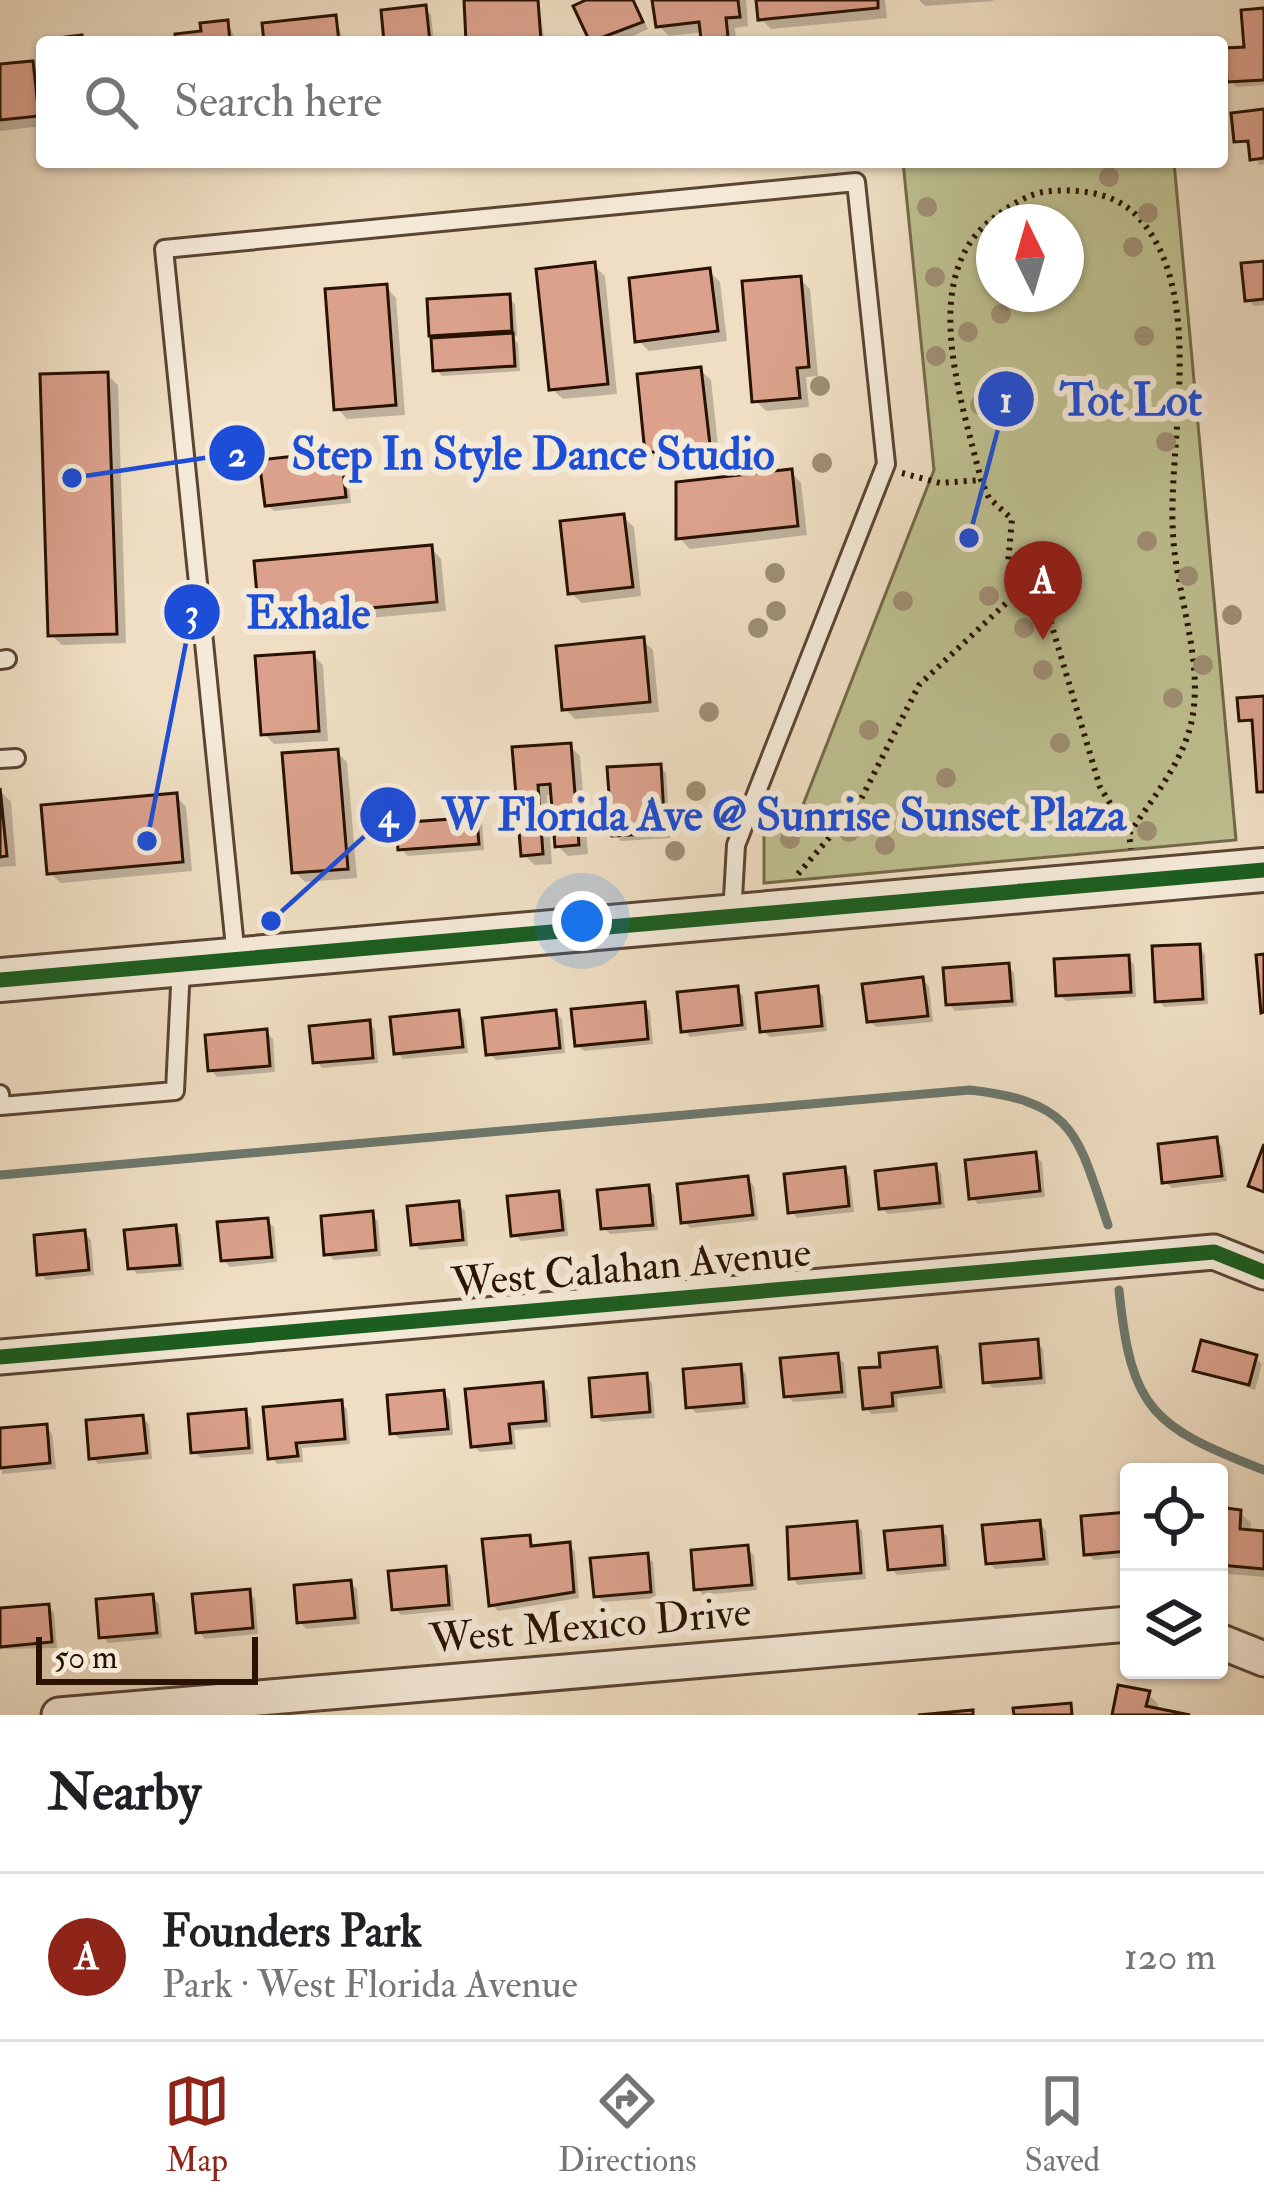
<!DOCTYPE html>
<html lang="en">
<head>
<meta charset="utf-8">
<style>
  :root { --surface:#fff; --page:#f2f2f2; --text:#202124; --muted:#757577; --line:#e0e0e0; --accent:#8f2418 }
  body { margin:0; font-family:"IM FELL Double Pica",serif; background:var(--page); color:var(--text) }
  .controls { position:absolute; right:36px; bottom:36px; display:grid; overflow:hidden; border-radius:12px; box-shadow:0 3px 9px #0004 }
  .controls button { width:108px; height:108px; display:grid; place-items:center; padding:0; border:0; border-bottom:3px solid var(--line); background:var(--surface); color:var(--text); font:60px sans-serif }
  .compass { position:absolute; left:976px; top:204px; width:108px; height:108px; border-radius:50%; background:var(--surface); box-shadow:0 3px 9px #0004; rotate:355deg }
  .scale { position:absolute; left:36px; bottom:30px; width:222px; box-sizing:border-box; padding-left:12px; border:6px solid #291202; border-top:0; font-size:33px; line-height:42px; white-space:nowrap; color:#291202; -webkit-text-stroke:9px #f5ead8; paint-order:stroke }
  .you { position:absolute; left:582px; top:921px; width:42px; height:42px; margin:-30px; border:9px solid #fff; border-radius:50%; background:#1a73e8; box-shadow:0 0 0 18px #1a73e833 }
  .badge { display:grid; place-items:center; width:78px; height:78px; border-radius:50%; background:var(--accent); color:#fff; font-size:39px; font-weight:700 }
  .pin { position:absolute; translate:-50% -99px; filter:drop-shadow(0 3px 6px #0008) }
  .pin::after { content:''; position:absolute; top:63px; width:42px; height:36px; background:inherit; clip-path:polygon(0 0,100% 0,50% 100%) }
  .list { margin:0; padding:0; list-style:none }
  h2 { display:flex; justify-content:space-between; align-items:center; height:156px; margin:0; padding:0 48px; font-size:51px }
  h2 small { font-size:39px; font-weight:400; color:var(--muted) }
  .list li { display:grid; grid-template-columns:78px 1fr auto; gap:36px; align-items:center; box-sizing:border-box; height:168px; padding:0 48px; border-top:3px solid var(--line) }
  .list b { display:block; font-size:45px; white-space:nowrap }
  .list p { margin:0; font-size:39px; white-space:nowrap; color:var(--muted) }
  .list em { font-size:39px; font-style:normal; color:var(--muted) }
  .icon { flex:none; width:66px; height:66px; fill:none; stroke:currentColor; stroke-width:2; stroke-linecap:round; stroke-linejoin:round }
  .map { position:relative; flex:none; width:1264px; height:1715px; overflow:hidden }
  .search { position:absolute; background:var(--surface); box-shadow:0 3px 9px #0004; left:36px; right:36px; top:36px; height:132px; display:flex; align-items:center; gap:30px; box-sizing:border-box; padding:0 42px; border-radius:12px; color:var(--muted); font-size:45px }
  .sheet { height:324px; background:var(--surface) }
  nav { display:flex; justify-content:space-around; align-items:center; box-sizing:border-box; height:168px; border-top:3px solid var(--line); background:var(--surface); font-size:33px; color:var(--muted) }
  nav a { display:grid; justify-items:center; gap:6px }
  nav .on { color:var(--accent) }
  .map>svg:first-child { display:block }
</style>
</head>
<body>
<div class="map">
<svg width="1264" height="1715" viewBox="0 0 1264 1715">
  <rect width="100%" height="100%" fill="#efdec3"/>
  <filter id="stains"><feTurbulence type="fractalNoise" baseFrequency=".00167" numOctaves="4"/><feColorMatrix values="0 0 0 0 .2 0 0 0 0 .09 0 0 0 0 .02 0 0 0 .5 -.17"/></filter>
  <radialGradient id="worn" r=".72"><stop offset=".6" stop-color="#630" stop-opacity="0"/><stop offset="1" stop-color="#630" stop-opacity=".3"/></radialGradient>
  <path fill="#bec090" stroke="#746949" stroke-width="3" fill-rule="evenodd" d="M903 162H1174L1236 840 764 883V831L801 810 934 470ZM1066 222V294H994V222Z"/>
  <g fill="#0003">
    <polygon points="538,0 545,42 469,42 467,3"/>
    <polygon points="593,0 634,0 648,29 620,42 593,42 577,7"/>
    <polygon points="656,0 746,0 748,26 735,28 736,42 708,42 703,32 669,36 658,25"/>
    <polygon points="759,0 885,0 887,18 771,29 761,19"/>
    <polygon points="919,0 993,0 993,1 925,6"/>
    <polygon points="425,8 431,15 434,42 387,42"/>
    <polygon points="1264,11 1264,85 1237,87 1230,81"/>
    <polygon points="335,18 344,42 267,42"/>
    <polygon points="227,23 238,42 179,42 178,36"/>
    <polygon points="32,64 42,74 42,126 0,131 0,67"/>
    <polygon points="1264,112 1264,164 1259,165 1252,146 1237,140"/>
    <polygon points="1264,264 1264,305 1254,306 1248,300"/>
    <polygon points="594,266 605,276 617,394 563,399 552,389"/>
    <polygon points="709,271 720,282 727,341 649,351 638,340"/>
    <polygon points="800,279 810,289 818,376 806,377 809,407 766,411 755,400"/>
    <polygon points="386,287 396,298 405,415 347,419 337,408"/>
    <polygon points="508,297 515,304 517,336 512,337 518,343 520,371 442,376 436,369 439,341 432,335"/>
    <polygon points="700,370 711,380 719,455 658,462 648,451"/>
    <polygon points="107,375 118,385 126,643 62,645 51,635"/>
    <polygon points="340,454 346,460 351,503 274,511 267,505"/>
    <polygon points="791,472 801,483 807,535 690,549 679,538"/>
    <polygon points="623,517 634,527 641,596 582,603 571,593"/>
    <polygon points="431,548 441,559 446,611 272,627 262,616"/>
    <polygon points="642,640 653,650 659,712 575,719 565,709"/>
    <polygon points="313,655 323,665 328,741 274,744 263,733"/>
    <polygon points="570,746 580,756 588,854 568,856 558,846 554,794 547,795 552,864 535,865 524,855 516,750"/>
    <polygon points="337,752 347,762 357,878 305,882 295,872"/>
    <polygon points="660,767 666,773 670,838 621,841 615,835"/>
    <polygon points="0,791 11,802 16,866 0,867"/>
    <polygon points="176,796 186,807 192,871 61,883 50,873"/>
    <polygon points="474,800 481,806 484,850 408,856 401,849 455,822"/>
    <polygon points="1199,947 1205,954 1208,1004 1164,1007 1158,1000"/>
    <polygon points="1128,958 1134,964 1136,997 1066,1001 1059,994"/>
    <polygon points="1008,966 1014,973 1017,1006 955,1011 949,1004"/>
    <polygon points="922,980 929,986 933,1022 876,1027 869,1021"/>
    <polygon points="736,989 743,996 747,1030 690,1037 684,1030"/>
    <polygon points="816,990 823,996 827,1031 770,1037 763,1031"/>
    <polygon points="644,1005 650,1011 653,1044 584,1051 577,1045"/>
    <polygon points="458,1013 464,1020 468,1053 403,1059 397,1052"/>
    <polygon points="555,1013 562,1019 565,1053 496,1060 489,1054"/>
    <polygon points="369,1023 375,1030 378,1063 322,1068 316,1061"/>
    <polygon points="266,1032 273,1039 275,1072 217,1077 211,1070"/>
    <polygon points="1216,1140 1222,1147 1227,1181 1172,1188 1165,1182"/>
    <polygon points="1035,1156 1042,1162 1045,1197 978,1204 972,1198"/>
    <polygon points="935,1167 941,1173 945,1208 888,1214 882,1208"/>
    <polygon points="844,1170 850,1177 854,1212 797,1218 791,1211"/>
    <polygon points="747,1179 754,1186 758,1220 690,1228 684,1221"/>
    <polygon points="648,1188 654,1195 658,1230 610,1234 604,1228"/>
    <polygon points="558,1194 564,1201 568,1236 521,1241 514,1234"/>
    <polygon points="458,1204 465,1211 468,1246 420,1250 414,1244"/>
    <polygon points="371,1215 378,1221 381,1256 334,1260 327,1254"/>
    <polygon points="267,1221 274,1227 277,1262 230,1267 223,1260"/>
    <polygon points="175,1228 181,1235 184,1270 137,1274 131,1268"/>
    <polygon points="84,1233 91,1240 94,1275 46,1280 40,1273"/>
    <polygon points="1036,1342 1043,1349 1046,1384 993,1388 986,1382"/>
    <polygon points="936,1350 942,1356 946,1393 897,1398 898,1412 872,1414 865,1408 883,1369"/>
    <polygon points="837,1357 844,1363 847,1398 793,1402 787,1396"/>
    <polygon points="1255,1358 1262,1364 1255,1390 1196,1370"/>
    <polygon points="740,1367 746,1374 749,1408 696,1413 689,1406"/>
    <polygon points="646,1376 652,1383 655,1418 602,1422 595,1416"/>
    <polygon points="542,1385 548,1391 551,1427 514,1430 516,1449 480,1452 474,1446"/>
    <polygon points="443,1393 450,1400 453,1435 400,1439 393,1433"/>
    <polygon points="340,1403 347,1409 350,1444 302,1448 303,1462 277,1464 271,1457"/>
    <polygon points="245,1412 251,1418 254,1454 201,1458 194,1452"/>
    <polygon points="142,1418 149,1424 152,1459 98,1464 92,1457"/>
    <polygon points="46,1427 52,1434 56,1469 2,1474 0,1431"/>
    <polygon points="1219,1510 1240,1513 1251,1523 1250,1533 1264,1534 1264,1577 1219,1573"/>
    <polygon points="1129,1515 1129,1557 1094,1560 1087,1554"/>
    <polygon points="1039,1523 1046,1530 1049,1565 995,1569 989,1563"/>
    <polygon points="855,1524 862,1530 866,1579 798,1585 792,1578"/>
    <polygon points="940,1529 947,1536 950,1570 897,1575 891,1568"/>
    <polygon points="529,1538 536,1548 569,1545 575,1552 579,1598 498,1611 491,1604"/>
    <polygon points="747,1549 754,1555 757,1590 703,1595 697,1588"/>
    <polygon points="647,1556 653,1562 656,1598 603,1602 597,1596"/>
    <polygon points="445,1569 451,1576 454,1610 401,1615 395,1608"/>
    <polygon points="350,1583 357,1589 360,1624 306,1629 300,1622"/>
    <polygon points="249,1592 255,1599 258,1634 205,1639 199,1632"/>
    <polygon points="152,1597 159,1604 162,1638 108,1643 102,1636"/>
    <polygon points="48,1607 54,1613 57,1648 0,1649 0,1611"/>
    <polygon points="1148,1694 1158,1704 1157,1711 1175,1715 1115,1715"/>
  </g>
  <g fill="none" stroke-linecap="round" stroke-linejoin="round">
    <g stroke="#6d786d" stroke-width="9">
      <path d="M0 1175 970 1090C1075 1102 1077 1133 1108 1225"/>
      <path d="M1119 1290C1131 1411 1153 1427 1264 1470"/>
    </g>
  </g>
  <g fill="#dba18c" stroke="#291202" stroke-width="3">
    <polygon points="464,0 538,0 541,41 466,42"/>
    <polygon points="586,0 633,0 643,22 590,42 573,6"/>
    <polygon points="652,0 738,0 740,17 726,18 728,37 701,39 699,22 656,27"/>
    <polygon points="756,0 878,0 878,8 758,20"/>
    <polygon points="426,5 430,42 384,42 381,10"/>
    <polygon points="1264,8 1264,80 1227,82 1225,48 1244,47 1241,10"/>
    <polygon points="336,15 339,42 264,42 262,23"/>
    <polygon points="228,20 230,42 176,42 175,34 201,31 200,23"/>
    <polygon points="82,35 82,42 49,42 49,39"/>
    <polygon points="33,61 39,116 0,120 0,64"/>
    <polygon points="1264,109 1264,158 1250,160 1248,141 1234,142 1231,113"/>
    <polygon points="1264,261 1264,299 1245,301 1241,263"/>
    <polygon points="595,262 608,384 549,390 536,269"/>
    <polygon points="710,268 718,331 635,342 629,278"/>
    <polygon points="801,276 809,367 797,368 800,398 752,402 742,281"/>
    <polygon points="387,284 396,405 334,410 325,289"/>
    <polygon points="510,294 512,331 429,336 427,299"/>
    <polygon points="513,333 515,366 433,371 431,338"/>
    <polygon points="701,367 710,445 645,453 637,374"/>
    <polygon points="108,372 117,634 48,636 40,374"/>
    <polygon points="341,451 346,497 265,506 259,460"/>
    <polygon points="792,469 798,526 676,539 676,482"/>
    <polygon points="624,514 633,587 568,594 560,521"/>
    <polygon points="432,545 437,602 259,618 254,561"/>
    <polygon points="644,637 650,702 562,710 556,646"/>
    <polygon points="314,652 319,731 261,735 255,656"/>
    <polygon points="1264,696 1264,792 1257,792 1252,720 1239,721 1237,698"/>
    <polygon points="571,743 579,845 555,847 550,784 538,785 543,854 521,856 512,747"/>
    <polygon points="338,749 348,869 292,873 282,753"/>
    <polygon points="661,764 665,833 612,836 607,767"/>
    <polygon points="0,788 7,856 0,857"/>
    <polygon points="177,793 183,862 47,874 41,805"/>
    <polygon points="475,797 479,844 398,850 396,823 451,819 451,814 460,813 459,798"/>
    <polygon points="1200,944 1203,999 1155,1002 1152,946"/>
    <polygon points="1264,954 1264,1012 1261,1013 1256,955"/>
    <polygon points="1129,955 1131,992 1056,996 1054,959"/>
    <polygon points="1009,963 1012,1001 946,1005 943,968"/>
    <polygon points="923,977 928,1016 867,1022 862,984"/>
    <polygon points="738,986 742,1025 681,1032 677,992"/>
    <polygon points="818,986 822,1026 760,1032 756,993"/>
    <polygon points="645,1002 648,1039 575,1046 571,1009"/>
    <polygon points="459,1010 463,1047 394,1054 390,1017"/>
    <polygon points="556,1010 560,1048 486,1055 482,1018"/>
    <polygon points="370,1020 373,1058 313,1063 309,1026"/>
    <polygon points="267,1029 270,1066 208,1071 205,1035"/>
    <polygon points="1217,1137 1222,1176 1162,1183 1158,1144"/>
    <polygon points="1264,1144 1264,1192 1248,1186"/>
    <polygon points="1036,1152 1040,1191 969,1199 965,1160"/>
    <polygon points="936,1164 940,1203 879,1209 875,1171"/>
    <polygon points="845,1167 849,1206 788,1213 784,1174"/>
    <polygon points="748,1176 753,1215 681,1223 677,1184"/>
    <polygon points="649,1185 653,1225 601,1229 597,1190"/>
    <polygon points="559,1191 563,1230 511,1236 507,1196"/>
    <polygon points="459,1201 463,1240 411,1245 407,1206"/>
    <polygon points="373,1211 376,1250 324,1255 321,1216"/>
    <polygon points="268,1218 272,1257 221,1261 217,1222"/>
    <polygon points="176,1225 180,1265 128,1269 124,1230"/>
    <polygon points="85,1230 89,1270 37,1275 34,1235"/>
    <polygon points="1038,1339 1041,1378 983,1383 980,1344"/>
    <polygon points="1201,1340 1257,1355 1249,1385 1193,1371"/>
    <polygon points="937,1347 941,1387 892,1393 893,1406 863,1409 859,1368 880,1367 879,1353"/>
    <polygon points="838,1353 842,1392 784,1397 780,1358"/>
    <polygon points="741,1364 744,1403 686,1408 683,1369"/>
    <polygon points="647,1373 650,1412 592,1417 589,1378"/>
    <polygon points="543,1382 546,1421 509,1424 511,1443 471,1447 465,1389"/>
    <polygon points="444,1390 448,1429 390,1434 387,1395"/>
    <polygon points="342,1400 345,1439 296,1443 298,1456 268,1459 263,1407"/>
    <polygon points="246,1409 249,1448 191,1453 188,1414"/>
    <polygon points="143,1415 147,1453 89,1459 86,1420"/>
    <polygon points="47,1424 50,1463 0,1468 0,1428"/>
    <polygon points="1219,1507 1241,1510 1240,1529 1264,1531 1264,1569 1219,1565"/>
    <polygon points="1129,1512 1129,1551 1084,1555 1081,1516"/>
    <polygon points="1040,1520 1044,1559 986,1564 982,1525"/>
    <polygon points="857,1521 861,1573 789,1579 787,1527"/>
    <polygon points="942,1526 945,1565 888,1570 884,1531"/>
    <polygon points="530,1535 531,1546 570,1542 574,1592 489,1606 482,1539"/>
    <polygon points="748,1545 752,1585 694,1590 691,1550"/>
    <polygon points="648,1553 651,1592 594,1597 590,1558"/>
    <polygon points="446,1566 449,1605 392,1610 388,1571"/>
    <polygon points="351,1580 355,1618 297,1623 294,1585"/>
    <polygon points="250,1589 253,1628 196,1633 192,1594"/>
    <polygon points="153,1594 157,1633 99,1638 96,1599"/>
    <polygon points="49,1604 52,1642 0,1647 0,1608"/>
    <polygon points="1118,1685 1150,1691 1146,1706 1190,1715 1112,1715"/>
    <polygon points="1071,1703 1072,1715 1014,1715 1013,1708"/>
    <polygon points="973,1710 973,1715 918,1715"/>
  </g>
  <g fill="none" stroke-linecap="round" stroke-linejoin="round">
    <g stroke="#5a4532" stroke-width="22">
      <g id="service">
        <polyline points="0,660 7,659"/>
        <polyline points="0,759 16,758"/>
        <polyline points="236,957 164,249 856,182 886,464 736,845 732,915"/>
        <polyline points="0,1094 1,1106 175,1091 181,966"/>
      </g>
    </g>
    <g stroke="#5a4532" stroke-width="39">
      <g id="minor">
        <polyline points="0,1357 1214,1252 1264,1272"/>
        <polyline points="1219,1641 1264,1659"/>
        <polyline points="59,1715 1129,1624"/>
      </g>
    </g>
    <g stroke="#5a4532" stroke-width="48">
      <polyline id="tertiary" points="0,980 1264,870"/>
    </g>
    <g stroke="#291202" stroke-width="6" stroke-dasharray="3 6" stroke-linecap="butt">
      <polyline points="902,473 940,483 981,480"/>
      <path d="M1129 834 1100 787 1051 623 1018 592 1008 563 1012 519 989 498 981 480C962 401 916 274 995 217 1008 207 1026 195 1043 192 1073 188 1113 191 1136 215 1209 290 1167 442 1173 534 1176 593 1202 654 1193 714 1186 759 1153 797 1129 834L1131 849"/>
      <polyline points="798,874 859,803 919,685 1018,592"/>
    </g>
    <use href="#service" stroke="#f5ead8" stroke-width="16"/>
    <use href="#minor" stroke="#f5ead8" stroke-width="33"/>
    <use href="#tertiary" stroke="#f5ead8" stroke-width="42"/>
    <g stroke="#f5ead8" stroke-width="22">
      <g id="cycleway">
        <polyline points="0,980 1264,870"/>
        <polyline points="0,1357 1214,1252 1264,1272"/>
      </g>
    </g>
    <use href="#cycleway" stroke="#1b5e20" stroke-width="15"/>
  </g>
  <g fill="#9f8f74">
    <circle cx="1109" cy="177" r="10"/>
    <circle cx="927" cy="207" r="10"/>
    <circle cx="1148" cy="213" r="10"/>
    <circle cx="1133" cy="247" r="10"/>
    <circle cx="935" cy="277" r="10"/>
    <circle cx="1001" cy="314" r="10"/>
    <circle cx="968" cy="332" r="10"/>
    <circle cx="1144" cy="336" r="10"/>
    <circle cx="936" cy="356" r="10"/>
    <circle cx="820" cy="386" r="10"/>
    <circle cx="980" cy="405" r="10"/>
    <circle cx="1166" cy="442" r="10"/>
    <circle cx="822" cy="463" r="10"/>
    <circle cx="1147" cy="541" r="10"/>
    <circle cx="775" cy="573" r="10"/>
    <circle cx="1188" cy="576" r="10"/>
    <circle cx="1041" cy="591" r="10"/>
    <circle cx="989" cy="596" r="10"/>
    <circle cx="903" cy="601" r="10"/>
    <circle cx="776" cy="611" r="10"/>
    <circle cx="1232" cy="615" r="10"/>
    <circle cx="758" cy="628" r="10"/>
    <circle cx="1024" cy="628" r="10"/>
    <circle cx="1203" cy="665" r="10"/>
    <circle cx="1043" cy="670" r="10"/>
    <circle cx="1173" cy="698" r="10"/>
    <circle cx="709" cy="712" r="10"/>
    <circle cx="869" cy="730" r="10"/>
    <circle cx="1060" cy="743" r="10"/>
    <circle cx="946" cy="778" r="10"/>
    <circle cx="696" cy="791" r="10"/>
    <circle cx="912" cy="811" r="10"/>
    <circle cx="1147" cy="831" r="10"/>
    <circle cx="849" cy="832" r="10"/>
    <circle cx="790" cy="839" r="10"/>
    <circle cx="885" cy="845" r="10"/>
    <circle cx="675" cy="851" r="10"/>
  </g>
  <g text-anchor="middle" stroke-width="12" stroke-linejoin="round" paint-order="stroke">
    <g font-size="42" fill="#291202" stroke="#f5ead8">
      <text transform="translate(631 1266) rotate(-5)" y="15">West Calahan Avenue</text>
      <text transform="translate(590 1624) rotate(-5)" y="15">West Mexico Drive</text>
    </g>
  </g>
  <path fill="none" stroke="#1d4ed8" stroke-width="4.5" d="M969 538L1006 399M72 478L237 453M147 841L192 612M271 921L388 815"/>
  <g fill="#1d4ed8" stroke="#f5ead8" stroke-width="4.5">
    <circle cx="969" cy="538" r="12"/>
    <circle cx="72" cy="478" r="12"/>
    <circle cx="147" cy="841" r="12"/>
    <circle cx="271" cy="921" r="12"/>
    <circle cx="1006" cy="399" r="30"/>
    <circle cx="237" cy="453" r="30"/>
    <circle cx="192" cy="612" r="30"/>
    <circle cx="388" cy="815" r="30"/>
  </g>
  <g font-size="36" text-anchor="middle" font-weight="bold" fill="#fff">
    <text x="1006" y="412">1</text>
    <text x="237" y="466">2</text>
    <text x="192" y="624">3</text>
    <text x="388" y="827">4</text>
  </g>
  <g font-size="45" text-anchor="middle" font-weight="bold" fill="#1d4ed8" stroke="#f5ead8" stroke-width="12" stroke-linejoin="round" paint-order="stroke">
    <text x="1131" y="415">Tot Lot</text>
    <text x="533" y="469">Step In Style Dance Studio</text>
    <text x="308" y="628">Exhale</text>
    <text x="784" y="830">W Florida Ave @ Sunrise Sunset Plaza</text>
  </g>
  <rect width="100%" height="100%" filter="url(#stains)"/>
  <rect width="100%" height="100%" fill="url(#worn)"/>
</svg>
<div class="controls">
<button><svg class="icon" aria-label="locate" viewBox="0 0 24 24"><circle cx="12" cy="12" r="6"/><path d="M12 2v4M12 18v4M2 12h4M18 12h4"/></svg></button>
<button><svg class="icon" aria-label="layers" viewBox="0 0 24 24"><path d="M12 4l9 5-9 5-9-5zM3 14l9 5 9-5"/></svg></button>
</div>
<svg class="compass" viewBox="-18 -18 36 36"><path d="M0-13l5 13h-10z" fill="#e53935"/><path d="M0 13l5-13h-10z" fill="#757577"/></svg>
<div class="scale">50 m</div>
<div class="you"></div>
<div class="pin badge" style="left:1043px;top:640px">A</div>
<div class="search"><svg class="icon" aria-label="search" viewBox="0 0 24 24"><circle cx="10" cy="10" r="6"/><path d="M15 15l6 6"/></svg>Search here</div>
</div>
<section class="sheet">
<h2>Nearby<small></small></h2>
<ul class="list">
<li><span class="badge">A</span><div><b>Founders Park</b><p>Park · West Florida Avenue</p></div><em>120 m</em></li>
</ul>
</section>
<nav>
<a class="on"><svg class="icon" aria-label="map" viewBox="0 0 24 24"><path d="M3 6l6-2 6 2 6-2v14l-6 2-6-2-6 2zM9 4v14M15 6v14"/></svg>Map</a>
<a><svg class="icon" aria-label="directions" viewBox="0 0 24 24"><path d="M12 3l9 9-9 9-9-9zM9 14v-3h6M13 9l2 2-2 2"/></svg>Directions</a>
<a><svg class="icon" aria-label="saved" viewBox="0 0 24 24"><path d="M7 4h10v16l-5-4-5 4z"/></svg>Saved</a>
</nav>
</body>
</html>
